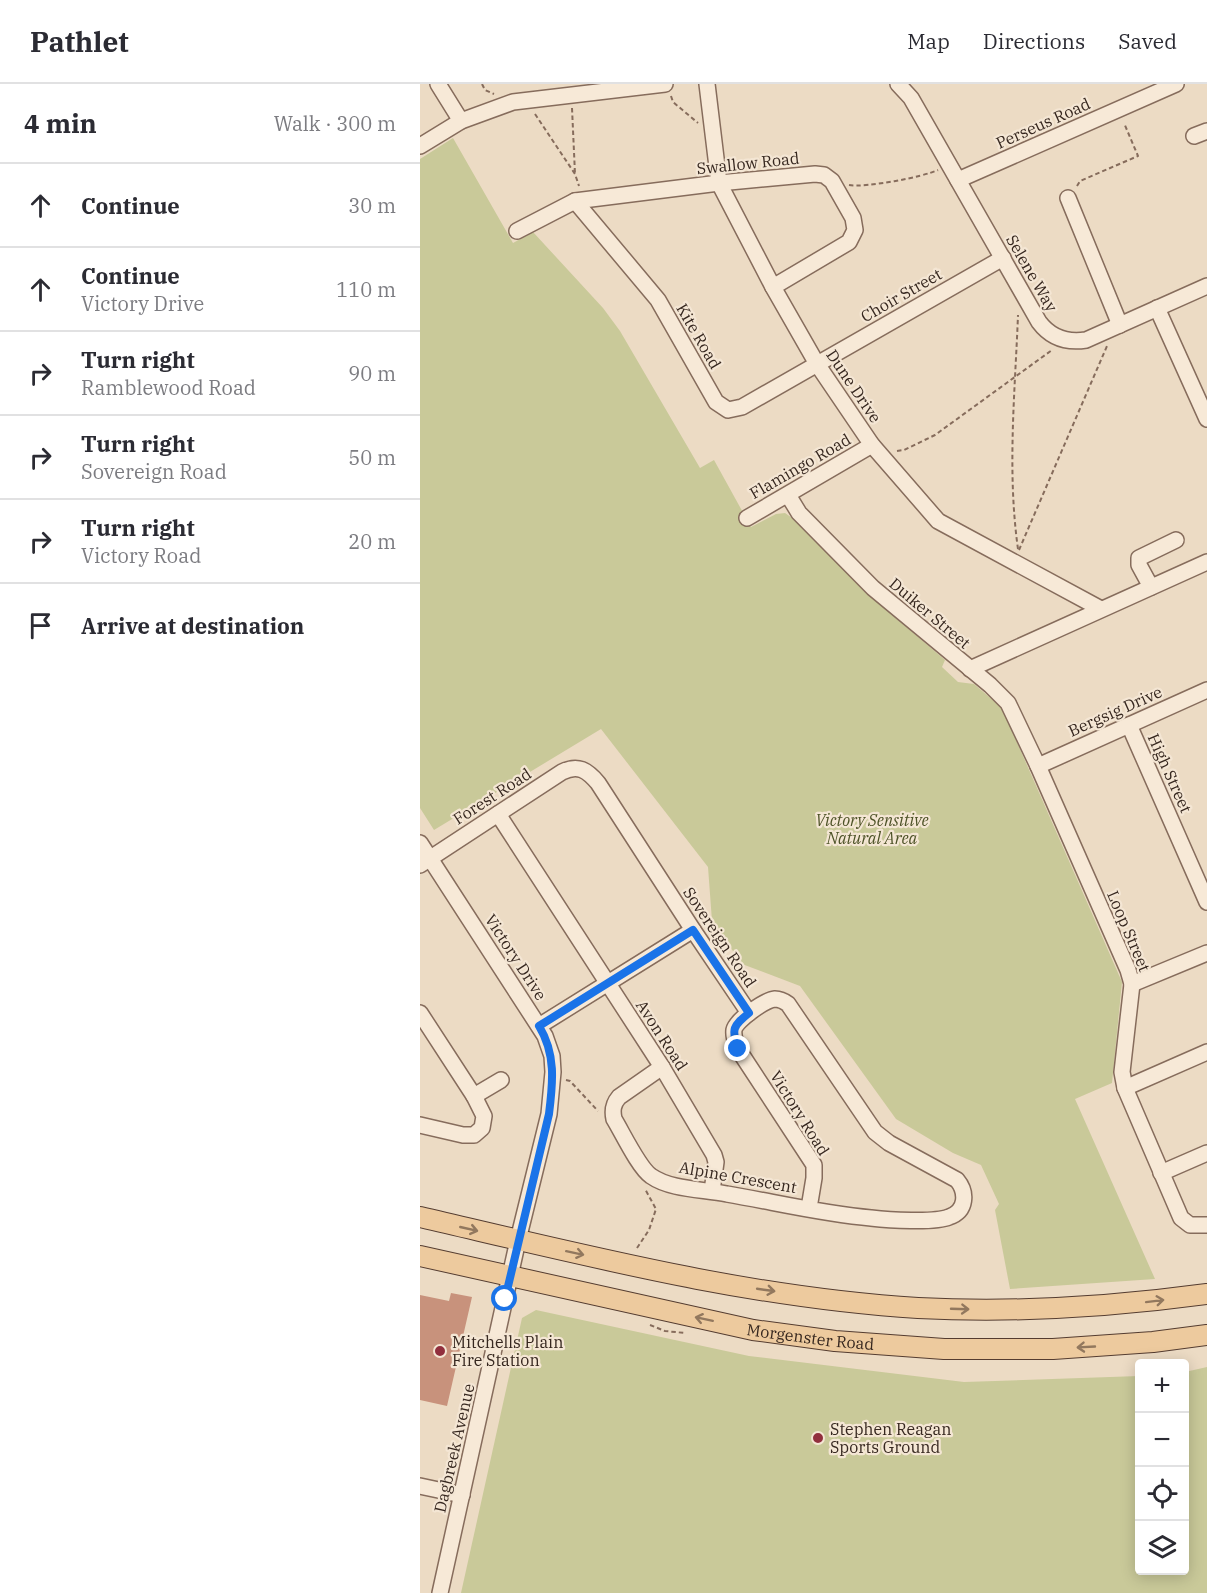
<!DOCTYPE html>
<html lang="en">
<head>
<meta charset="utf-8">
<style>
  :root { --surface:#fff; --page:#f2f2f3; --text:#2b2b33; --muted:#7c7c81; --line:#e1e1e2 }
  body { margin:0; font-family:"IBM Plex Serif",serif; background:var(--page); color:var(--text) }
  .controls { position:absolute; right:18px; bottom:18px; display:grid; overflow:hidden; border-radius:6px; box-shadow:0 3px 15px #0003 }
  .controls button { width:54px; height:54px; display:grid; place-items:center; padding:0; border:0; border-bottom:2px solid var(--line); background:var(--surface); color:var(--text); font:30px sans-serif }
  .stop { position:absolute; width:18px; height:18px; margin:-14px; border:4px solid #1a73e8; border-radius:50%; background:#fff }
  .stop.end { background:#1a73e8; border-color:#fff; box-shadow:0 2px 6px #0008 }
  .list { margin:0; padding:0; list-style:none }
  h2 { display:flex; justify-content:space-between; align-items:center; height:78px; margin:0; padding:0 24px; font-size:26px }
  h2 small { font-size:20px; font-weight:400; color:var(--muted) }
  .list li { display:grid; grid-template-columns:39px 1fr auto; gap:18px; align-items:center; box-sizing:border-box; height:84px; padding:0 24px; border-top:2px solid var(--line) }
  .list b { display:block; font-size:22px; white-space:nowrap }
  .list p { margin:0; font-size:20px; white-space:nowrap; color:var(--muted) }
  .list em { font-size:20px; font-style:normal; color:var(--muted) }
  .icon { flex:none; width:33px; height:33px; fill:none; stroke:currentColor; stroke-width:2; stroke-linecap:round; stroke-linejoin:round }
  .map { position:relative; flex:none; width:787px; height:1509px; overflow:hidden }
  header { display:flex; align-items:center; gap:36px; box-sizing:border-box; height:84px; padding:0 30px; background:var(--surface); border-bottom:2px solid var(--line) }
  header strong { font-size:28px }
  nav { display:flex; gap:33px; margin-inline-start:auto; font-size:21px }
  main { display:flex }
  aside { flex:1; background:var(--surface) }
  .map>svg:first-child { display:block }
</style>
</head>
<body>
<header>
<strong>Pathlet</strong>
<nav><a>Map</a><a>Directions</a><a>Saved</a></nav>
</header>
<main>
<aside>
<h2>4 min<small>Walk · 300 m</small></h2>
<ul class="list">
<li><svg class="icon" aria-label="ahead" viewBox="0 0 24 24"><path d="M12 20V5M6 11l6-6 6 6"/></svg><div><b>Continue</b></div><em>30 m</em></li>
<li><svg class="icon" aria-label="ahead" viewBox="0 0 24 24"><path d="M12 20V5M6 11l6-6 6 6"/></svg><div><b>Continue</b><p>Victory Drive</p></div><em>110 m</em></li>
<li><svg class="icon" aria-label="right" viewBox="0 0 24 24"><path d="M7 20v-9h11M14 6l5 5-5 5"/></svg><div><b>Turn right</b><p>Ramblewood Road</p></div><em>90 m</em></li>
<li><svg class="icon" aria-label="right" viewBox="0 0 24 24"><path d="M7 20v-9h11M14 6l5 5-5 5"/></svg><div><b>Turn right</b><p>Sovereign Road</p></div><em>50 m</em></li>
<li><svg class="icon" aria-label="right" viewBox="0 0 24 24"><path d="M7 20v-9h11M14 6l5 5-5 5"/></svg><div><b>Turn right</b><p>Victory Road</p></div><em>20 m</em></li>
<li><svg class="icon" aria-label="arrive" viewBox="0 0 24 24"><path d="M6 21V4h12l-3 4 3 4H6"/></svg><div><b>Arrive at destination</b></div></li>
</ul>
</aside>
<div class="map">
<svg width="787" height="1509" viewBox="0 0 787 1509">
  <rect width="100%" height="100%" fill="#ecdbc4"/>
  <g fill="#c9c999">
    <polygon points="33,54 93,159 113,148 183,224 200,247 280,384 294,376 331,443 356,430 365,429 375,436 443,506 525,576 522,583 538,598 554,600 582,624 702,898 692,999 655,1015 735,1195 590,1205 575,1126 579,1120 561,1081 533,1069 476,1035 380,902 322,880 292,837 288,783 181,645 14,746 0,724 0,75"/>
    <polygon points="116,1226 329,1272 544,1298 719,1292 720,1486 764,1486 765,1288 787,1283 787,1509 41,1509 102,1234"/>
  </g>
  <polygon fill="#c8927c" points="31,1209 52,1213 27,1322 0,1316 0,1211 29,1217"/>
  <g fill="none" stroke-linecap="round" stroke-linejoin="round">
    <g stroke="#866c5c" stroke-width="18">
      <g id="minor">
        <polyline points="18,0 41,37"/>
        <polyline points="287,0 299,99 353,203 397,280 452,361 518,437 681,525"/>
        <path d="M478 0 491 14 619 238C631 254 647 259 666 256L787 202"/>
        <polyline points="774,52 787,47"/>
        <polyline points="0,62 41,37 93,18 245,0"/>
        <polyline points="538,96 756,0"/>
        <polyline points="648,114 700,241"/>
        <polyline points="155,117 238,216 296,318 308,326 322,323 583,174"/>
        <polyline points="97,147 155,117 299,99 395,90 404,91 412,97 433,134 435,146 429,158 353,203"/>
        <polyline points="737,224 787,335"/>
        <polyline points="368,411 379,429 453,504 570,601 588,619 618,682 708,886 712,900 702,988 705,1004 761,1134 770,1141 787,1141"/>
        <polyline points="327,434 452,361"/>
        <polyline points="731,503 719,481 719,474 756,456"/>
        <polyline points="550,585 787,478"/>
        <polyline points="709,641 787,818"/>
        <polyline points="618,682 787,606"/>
        <polyline points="78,730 242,983 294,1071 296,1078 292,1107"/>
        <polyline points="0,759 125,952 132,972 133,988 129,1030 98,1156 20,1509"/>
        <path d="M0 781 142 688C158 680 167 686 178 699L273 846 329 929"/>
        <polyline points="712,900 787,869"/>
        <polyline points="0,929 54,1012"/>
        <polyline points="119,942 273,846"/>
        <path d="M242 983 199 1013C193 1020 192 1026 194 1035 202 1048 219 1084 231 1092 251 1106 283 1105 307 1110 354 1118 403 1130 451 1134 468 1136 515 1139 529 1133 547 1127 547 1108 537 1096L469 1059 455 1048 368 920C364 917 360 915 355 915 345 916 316 936 314 946 313 953 316 959 318 965L394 1081V1094L389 1124"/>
        <polyline points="705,1004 787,968"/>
        <polyline points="0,1041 43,1051 54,1051 62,1044 64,1032 54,1012 81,996"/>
        <polyline points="741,1089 787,1069"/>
        <polyline points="0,1402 42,1411"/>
      </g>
    </g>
    <g stroke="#543c30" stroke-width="22">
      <g id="major">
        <path d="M0 1133C164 1171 330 1214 498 1224 595 1229 691 1223 787 1210"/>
        <path id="s1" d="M0 1172 333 1246 415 1257 524 1265H633L733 1258 787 1251"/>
      </g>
    </g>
    <g stroke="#866c5c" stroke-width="2" stroke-dasharray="4.5 3" stroke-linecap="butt">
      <polyline points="62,0 65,6 74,10"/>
      <polyline points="251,12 253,18 278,39"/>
      <polyline points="152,24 155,90"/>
      <polyline points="115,30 155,90 159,102"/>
      <path d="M429 101C445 104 503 93 518 86"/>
      <polyline points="657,102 660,97 718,72 704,39"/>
      <polyline points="477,367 484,366 515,351 632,266"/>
      <path d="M598 465C587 387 595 309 598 231"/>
      <polyline points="599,466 687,262"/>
      <polyline points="146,996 150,997 178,1027"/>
      <polyline points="217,1164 229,1146 236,1125 225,1105"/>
      <polyline points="230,1241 245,1247 265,1249"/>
    </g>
    <use href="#minor" stroke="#f7e9d7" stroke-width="15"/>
    <use href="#major" stroke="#edca9e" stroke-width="20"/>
  </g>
  <defs><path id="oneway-shaft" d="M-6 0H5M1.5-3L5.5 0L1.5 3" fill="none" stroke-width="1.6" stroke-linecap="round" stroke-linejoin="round" transform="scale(1.5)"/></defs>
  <g stroke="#92785e">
    <use href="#oneway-shaft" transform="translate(49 1145) rotate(13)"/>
    <use href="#oneway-shaft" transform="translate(155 1169) rotate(12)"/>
    <use href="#oneway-shaft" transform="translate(346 1206) rotate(8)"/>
    <use href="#oneway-shaft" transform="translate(735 1217) rotate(-7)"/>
    <use href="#oneway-shaft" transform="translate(540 1225) rotate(2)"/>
    <use href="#oneway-shaft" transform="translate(284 1235) rotate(-168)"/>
    <use href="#oneway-shaft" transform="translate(666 1263) rotate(177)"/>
  </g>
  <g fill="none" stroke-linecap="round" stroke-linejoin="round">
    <path stroke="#1a73e8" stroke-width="8" d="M85 1215 129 1030C133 998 136 970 119 942L273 846 329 929C313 942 311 945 318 965"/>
  </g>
  <g fill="#912f3d" stroke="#f4e6d4" stroke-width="2">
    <circle cx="20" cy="1267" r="6"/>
    <circle cx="398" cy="1354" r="6"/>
  </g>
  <g text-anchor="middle" stroke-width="4.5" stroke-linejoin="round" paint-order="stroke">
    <g font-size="16" fill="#36271f" stroke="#f4e6d4">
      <text transform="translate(623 39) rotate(-24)" y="6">Perseus Road</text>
      <text transform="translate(328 79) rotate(-6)" y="6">Swallow Road</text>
      <text transform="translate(612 189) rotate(60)" y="6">Selene Way</text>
      <text transform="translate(481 211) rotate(-30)" y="6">Choir Street</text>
      <text transform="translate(279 252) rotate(60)" y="6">Kite Road</text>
      <text transform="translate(434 302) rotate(56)" y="6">Dune Drive</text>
      <text transform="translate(380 382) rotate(-30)" y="6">Flamingo Road</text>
      <text transform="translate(510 529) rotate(40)" y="6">Duiker Street</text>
      <text transform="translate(695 627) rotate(-24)" y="6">Bergsig Drive</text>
      <text transform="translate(750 689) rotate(66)" y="6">High Street</text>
      <text transform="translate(72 712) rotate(-33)" y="6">Forest Road</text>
      <text transform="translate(709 847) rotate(67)" y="6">Loop Street</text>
      <text transform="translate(300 853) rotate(56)" y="6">Sovereign Road</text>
      <text transform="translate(96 873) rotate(57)" y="6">Victory Drive</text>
      <text transform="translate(242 951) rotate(57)" y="6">Avon Road</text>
      <text transform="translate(380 1029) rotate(58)" y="6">Victory Road</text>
      <text transform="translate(318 1093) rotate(10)" y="6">Alpine Crescent</text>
      <text dy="6" stroke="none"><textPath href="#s1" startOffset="399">Morgenster Road</textPath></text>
      <text transform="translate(34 1364) rotate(-77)" y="6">Dagbreek Avenue</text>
    </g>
    <g font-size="16" font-style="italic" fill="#4d5227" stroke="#f4e6d4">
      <text x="452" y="742">Victory Sensitive<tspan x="452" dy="18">Natural Area</tspan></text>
    </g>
    <g font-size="16" fill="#36271f" stroke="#f4e6d4" text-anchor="start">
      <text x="32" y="1264">Mitchells Plain<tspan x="32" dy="18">Fire Station</tspan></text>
      <text x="410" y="1351">Stephen Reagan<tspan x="410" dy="18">Sports Ground</tspan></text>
    </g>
  </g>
</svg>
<div class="controls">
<button>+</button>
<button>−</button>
<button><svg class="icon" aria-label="locate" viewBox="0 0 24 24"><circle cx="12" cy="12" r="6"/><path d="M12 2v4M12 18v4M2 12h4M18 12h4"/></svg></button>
<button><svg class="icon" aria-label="layers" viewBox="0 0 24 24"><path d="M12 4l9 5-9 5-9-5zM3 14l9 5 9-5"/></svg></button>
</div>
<div class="stop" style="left:85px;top:1215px"></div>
<div class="stop end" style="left:318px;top:965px"></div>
</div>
</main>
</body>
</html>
